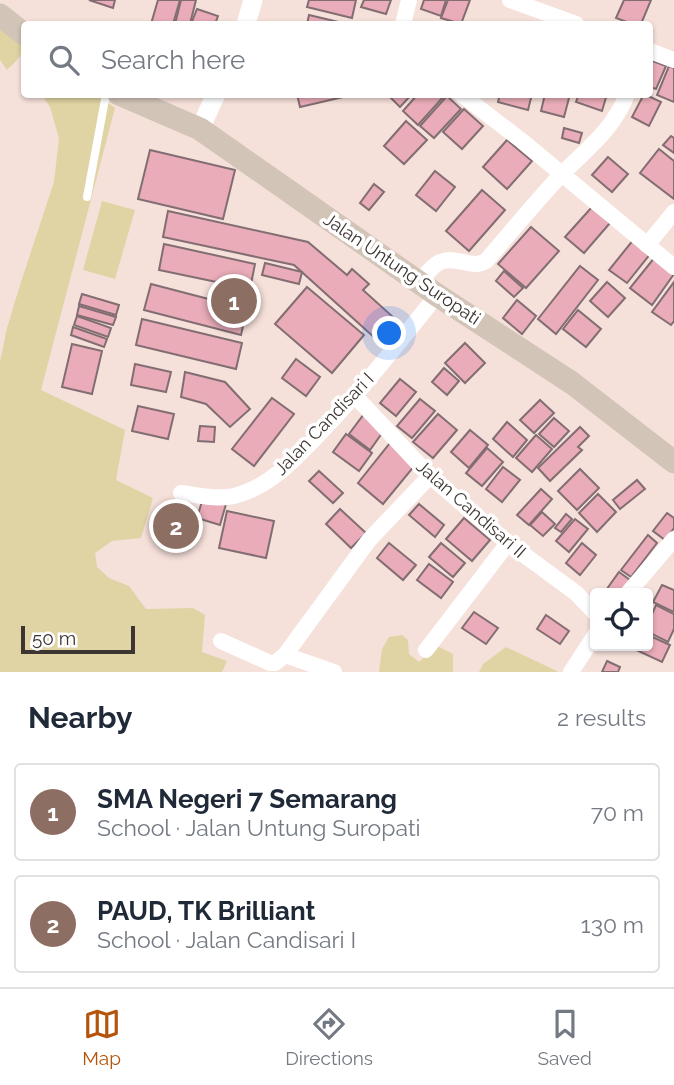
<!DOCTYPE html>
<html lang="en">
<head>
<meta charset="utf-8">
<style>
  :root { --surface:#fff; --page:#f6f6f7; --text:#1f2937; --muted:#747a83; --line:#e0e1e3; --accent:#b45309 }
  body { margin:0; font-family:Raleway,sans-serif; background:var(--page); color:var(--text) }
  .controls { position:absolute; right:21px; bottom:21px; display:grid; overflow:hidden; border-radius:7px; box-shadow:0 2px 5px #0004 }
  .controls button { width:63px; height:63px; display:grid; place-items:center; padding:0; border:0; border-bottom:2px solid var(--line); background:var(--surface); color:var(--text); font:35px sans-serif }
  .scale { position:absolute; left:21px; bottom:18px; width:114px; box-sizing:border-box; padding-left:7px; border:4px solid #3d3532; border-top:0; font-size:19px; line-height:24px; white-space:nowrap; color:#3d3532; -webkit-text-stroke:5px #fff; paint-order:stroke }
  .you { position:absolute; left:390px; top:334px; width:24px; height:24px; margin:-18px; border:5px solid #fff; border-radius:50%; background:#1a73e8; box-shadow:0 0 0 10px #1a73e833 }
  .badge { display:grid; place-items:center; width:46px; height:46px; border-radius:50%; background:var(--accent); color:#fff; font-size:23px; font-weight:700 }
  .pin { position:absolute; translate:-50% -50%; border:4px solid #fff; box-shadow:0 2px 7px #0006 }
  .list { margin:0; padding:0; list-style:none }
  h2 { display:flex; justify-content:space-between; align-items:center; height:91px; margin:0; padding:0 28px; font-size:30px }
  h2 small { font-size:23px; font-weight:400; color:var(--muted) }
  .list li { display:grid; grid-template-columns:46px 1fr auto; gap:21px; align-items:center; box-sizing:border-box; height:98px; margin:0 14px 14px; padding:0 14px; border:2px solid var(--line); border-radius:7px }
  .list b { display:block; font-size:26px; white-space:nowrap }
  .list p { margin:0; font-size:23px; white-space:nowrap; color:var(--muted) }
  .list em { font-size:23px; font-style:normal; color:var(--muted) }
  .icon { flex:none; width:38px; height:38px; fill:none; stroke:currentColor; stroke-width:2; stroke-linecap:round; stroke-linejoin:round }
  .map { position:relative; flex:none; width:674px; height:672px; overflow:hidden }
  .search { position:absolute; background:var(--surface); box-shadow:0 2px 5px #0004; left:21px; right:21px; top:21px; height:77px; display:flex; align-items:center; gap:18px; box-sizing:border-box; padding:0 24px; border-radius:7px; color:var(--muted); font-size:26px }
  .sheet { height:315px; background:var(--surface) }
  nav { display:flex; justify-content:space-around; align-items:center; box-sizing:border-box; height:98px; border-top:2px solid var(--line); background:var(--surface); font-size:19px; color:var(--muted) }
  nav a { display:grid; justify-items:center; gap:4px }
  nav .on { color:var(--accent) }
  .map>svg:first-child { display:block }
</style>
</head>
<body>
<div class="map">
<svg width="674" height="672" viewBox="0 0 674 672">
  <rect width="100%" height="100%" fill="#f6e0da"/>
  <g fill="#e0d4a4">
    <path d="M0 25 24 39C24 55 18 59 7 70L0 60Z"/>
    <polygon points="42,95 97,95 115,108 41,390 125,430 116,480 153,498 141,538 112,541 95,553 97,567 109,578 129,586 146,609 193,608 205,615 202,652 227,661 222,672 0,672 0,362 7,328 20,285 54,182 59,138 50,107"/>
    <polygon points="102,201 135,210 115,279 83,270"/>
    <polygon points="402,635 408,640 409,654 419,662 437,646 453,654 453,672 379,672 382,649 389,637"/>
    <polygon points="506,647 557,671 557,672 479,672 483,664"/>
  </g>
  <g fill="#e9acb8" stroke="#826e72" stroke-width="2">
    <polygon points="89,0 115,0 113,8"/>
    <polygon points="158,0 180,0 173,24 151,24"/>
    <polygon points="181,0 196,0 190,24 175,24"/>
    <polygon points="309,0 356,0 352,18 307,7"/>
    <polygon points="364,0 391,0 386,14 361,7"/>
    <polygon points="424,0 446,0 441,16 421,9"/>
    <polygon points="448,0 470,0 461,24 441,18"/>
    <polygon points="624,0 651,0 641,24 632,24 616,18"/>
    <polygon points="197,9 218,16 215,24 191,24"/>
    <polygon points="309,15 347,24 307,24"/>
    <polygon points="650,60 666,66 656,89 650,87"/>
    <polygon points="669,66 674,68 674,102 657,95"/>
    <polygon points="297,94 356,94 300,107"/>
    <polygon points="387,94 412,94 400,107"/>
    <polygon points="418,94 445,95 418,125 403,111"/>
    <polygon points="500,94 532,94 528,110 498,102"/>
    <polygon points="545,94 570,94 564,117 541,111"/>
    <polygon points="579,94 607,94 602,111 576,102"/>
    <polygon points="644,94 661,102 649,126 632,117"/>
    <polygon points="447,96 461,109 434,138 420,126"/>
    <polygon points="464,109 483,126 462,149 443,132"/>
    <polygon points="406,121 427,140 404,164 384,146"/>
    <polygon points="564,128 582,133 579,143 562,138"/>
    <polygon points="671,136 674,138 674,153 663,145"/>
    <polygon points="507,140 532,161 507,189 483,167"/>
    <polygon points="659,149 674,161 674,199 640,173"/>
    <polygon points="150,150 235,170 223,219 138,199"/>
    <polygon points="608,157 628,174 612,192 592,175"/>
    <polygon points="435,171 455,187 436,211 416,195"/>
    <polygon points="374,184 384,192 369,210 360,203"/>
    <polygon points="482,190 505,210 469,251 446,231"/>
    <polygon points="592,207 610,223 584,253 565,237"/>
    <polygon points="168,211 308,242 347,275 352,269 369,284 363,290 393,317 376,339 294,265 163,237"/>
    <polygon points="531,227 559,251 526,288 498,264"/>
    <polygon points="634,239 651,253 627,283 609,270"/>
    <polygon points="164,244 255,264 250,289 159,270"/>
    <polygon points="655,257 674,274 652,305 630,288"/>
    <polygon points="265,263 302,272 299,284 262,275"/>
    <polygon points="580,266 598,280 556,334 538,319"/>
    <polygon points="504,271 523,288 514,297 496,281"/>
    <polygon points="607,282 625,298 608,317 590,301"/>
    <polygon points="674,282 674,321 671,325 652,312"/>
    <polygon points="151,284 247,309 241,335 144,310"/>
    <polygon points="307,287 364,335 332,373 275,324"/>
    <polygon points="82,294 119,305 116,315 79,304"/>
    <polygon points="517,300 536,316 522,334 503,318"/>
    <polygon points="79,306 116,317 113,325 77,315"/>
    <polygon points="578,310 601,329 586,347 563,329"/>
    <polygon points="77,316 111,328 108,337 74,325"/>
    <polygon points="142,319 242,343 236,369 136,345"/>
    <polygon points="73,327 107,339 104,347 71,335"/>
    <polygon points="465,343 485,363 465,383 445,363"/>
    <polygon points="72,344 102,351 92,394 62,387"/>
    <polygon points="296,359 320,377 306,396 282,378"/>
    <polygon points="135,364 171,372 166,392 131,385"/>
    <polygon points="444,368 459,381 447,395 432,382"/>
    <polygon points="185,372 225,382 250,409 230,427 206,404 181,397"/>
    <polygon points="400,379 416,392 396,416 380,403"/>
    <polygon points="272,398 294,414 254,466 232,449"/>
    <polygon points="420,399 435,411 412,438 397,426"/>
    <polygon points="540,400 554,413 534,433 520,420"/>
    <polygon points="138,406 174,414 168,439 132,431"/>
    <polygon points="364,414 385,429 370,450 349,434"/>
    <polygon points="438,414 457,430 433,458 413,442"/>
    <polygon points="554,418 569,431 554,447 539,434"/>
    <polygon points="507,422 527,440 513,457 493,439"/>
    <polygon points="200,426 215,427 214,442 198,441"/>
    <polygon points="580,427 589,436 578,447 582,450 550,481 538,468"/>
    <polygon points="470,430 488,445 469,468 451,452"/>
    <polygon points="346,434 372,453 359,471 333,452"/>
    <polygon points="536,435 552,449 532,472 516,458"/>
    <polygon points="390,443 416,464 383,504 358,483"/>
    <polygon points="487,448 503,462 482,486 466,473"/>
    <polygon points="503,467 520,480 502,502 486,489"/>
    <polygon points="580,469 599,488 577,510 558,491"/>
    <polygon points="319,471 343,493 333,503 309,481"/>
    <polygon points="637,480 645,489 620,509 613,500"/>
    <polygon points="541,489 552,499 529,525 517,515"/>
    <polygon points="598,494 616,512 597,532 579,513"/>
    <polygon points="203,498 226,504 220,525 197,518"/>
    <polygon points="419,504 444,525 435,537 409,515"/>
    <polygon points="340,509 366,533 351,548 326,524"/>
    <polygon points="165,510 195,523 187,541 157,529"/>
    <polygon points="227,511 274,521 266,558 219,548"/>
    <polygon points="542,512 555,524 543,536 530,525"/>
    <polygon points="667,513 674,518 674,528 665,540 653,531"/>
    <polygon points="566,514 572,519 561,532 555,528"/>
    <polygon points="464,518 490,540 472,561 446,539"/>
    <polygon points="575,519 588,529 569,552 556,541"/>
    <polygon points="648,535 657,543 631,577 621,570"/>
    <polygon points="389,543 416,565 403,580 377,558"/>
    <polygon points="441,543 465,563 453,577 429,557"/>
    <polygon points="582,543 596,555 580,575 566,563"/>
    <polygon points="429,564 453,582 441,598 417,580"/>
    <polygon points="619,572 630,580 620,593 604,593"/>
    <polygon points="662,585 674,590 674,612 653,602"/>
    <polygon points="656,605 674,614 674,629 668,642 648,632 648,623"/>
    <polygon points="474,612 498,628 486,644 462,628"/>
    <polygon points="546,615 569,631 560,644 537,629"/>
    <polygon points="648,635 670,645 662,662 634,649 635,646 648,646"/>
    <polygon points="607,661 620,667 618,672 602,672"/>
  </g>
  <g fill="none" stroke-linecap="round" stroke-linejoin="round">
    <polyline stroke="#fff" stroke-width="8" points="87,197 106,94"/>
    <g stroke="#fff" stroke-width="16">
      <polyline points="510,0 576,24"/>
      <polyline points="403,24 409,0"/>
      <polyline points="650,51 674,60"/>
      <polyline points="461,94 522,141 674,267"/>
      <polyline points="647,245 674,212"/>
      <path d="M418 282C425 276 432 266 440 262 456 255 472 270 486 261 510 233 533 205 558 178 583 152 614 130 627 94"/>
      <polyline points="355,396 430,476 508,543 576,593 595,613"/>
      <path d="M181 493C197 495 218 500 234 496 271 487 298 456 323 430 364 387 400 341 437 295"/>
      <polyline points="628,593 674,539"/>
      <polyline points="221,641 270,663 275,663 285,655 369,540 430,476"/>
      <polyline points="426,650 508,543"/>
      <polyline points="285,655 334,672"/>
      <polyline points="571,672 595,635"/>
    </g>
    <g stroke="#fff" stroke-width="19">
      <polyline points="246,24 253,0"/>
      <polyline points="200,129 216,94"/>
    </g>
    <g stroke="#d2c5b8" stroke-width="23">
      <polyline points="0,15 24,34"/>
      <polyline points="119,94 200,129 437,295 572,383 674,462"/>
    </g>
  </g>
  <g text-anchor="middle" stroke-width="7" stroke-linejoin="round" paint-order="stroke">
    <g font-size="18" fill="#3d3532" stroke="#fff">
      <text transform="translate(402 269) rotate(34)" y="6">Jalan Untung Suropati</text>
      <text transform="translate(324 424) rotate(-46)" y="6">Jalan Candisari I</text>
      <text transform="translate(471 509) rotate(41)" y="6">Jalan Candisari II</text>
    </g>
  </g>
</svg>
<div class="controls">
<button><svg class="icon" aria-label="locate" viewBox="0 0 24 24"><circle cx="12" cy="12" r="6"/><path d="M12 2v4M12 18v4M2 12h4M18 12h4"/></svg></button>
</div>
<div class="scale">50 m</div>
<div class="you"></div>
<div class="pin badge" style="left:234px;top:301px;background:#8d6e63">1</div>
<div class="pin badge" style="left:176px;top:526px;background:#8d6e63">2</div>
<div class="search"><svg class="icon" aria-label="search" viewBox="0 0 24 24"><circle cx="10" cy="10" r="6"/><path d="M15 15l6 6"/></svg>Search here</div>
</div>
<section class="sheet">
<h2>Nearby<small>2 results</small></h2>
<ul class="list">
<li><span class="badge" style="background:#8d6e63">1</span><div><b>SMA Negeri 7 Semarang</b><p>School · Jalan Untung Suropati</p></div><em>70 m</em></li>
<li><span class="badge" style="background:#8d6e63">2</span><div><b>PAUD, TK Brilliant</b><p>School · Jalan Candisari I</p></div><em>130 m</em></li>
</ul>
</section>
<nav>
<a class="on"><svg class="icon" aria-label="map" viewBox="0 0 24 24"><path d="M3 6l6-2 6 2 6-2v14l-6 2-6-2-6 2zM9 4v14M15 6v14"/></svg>Map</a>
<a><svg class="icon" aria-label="directions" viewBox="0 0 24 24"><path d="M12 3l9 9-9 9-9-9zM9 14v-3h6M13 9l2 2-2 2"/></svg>Directions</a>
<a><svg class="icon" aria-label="saved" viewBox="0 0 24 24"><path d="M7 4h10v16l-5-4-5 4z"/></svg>Saved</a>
</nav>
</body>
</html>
